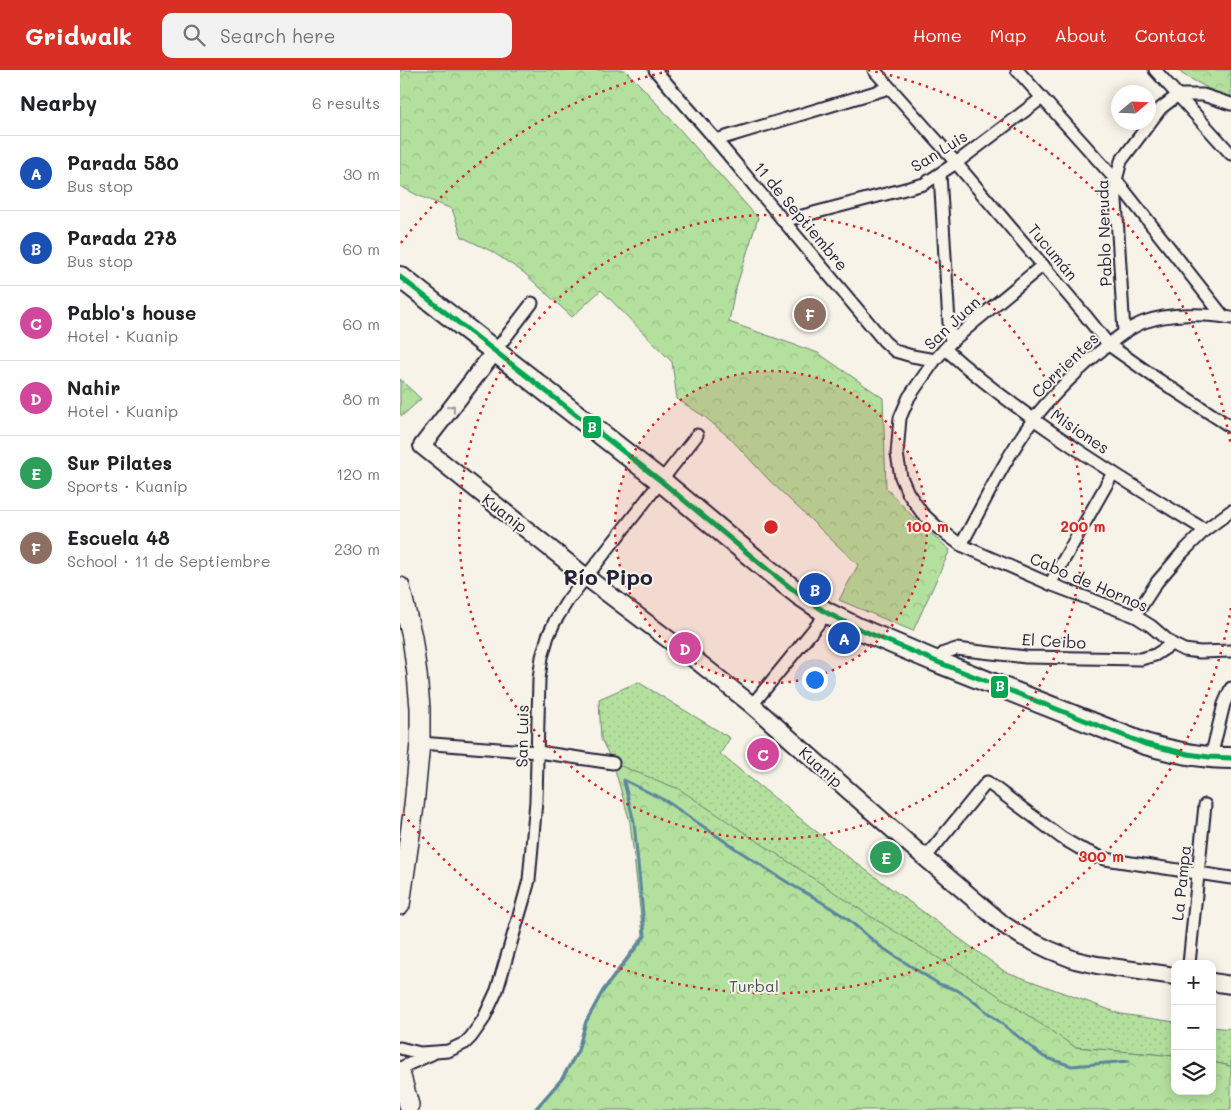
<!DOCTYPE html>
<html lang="en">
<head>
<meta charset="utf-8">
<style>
  :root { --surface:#fff; --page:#f2f2f2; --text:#202124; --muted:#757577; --line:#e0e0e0; --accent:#d93025 }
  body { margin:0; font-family:Mali,sans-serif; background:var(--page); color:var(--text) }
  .controls { position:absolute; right:15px; bottom:15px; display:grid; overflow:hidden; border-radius:10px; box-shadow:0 2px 12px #0003 }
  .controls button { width:45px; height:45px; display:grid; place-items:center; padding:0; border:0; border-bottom:1px solid var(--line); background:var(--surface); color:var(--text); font:25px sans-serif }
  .compass { position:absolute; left:711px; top:15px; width:45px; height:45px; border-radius:50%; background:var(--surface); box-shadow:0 2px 12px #0003; rotate:71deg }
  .you { position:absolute; left:414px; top:609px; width:18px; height:18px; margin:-12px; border:4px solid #fff; border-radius:50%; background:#1a73e8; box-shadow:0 0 0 8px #1a73e833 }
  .badge { display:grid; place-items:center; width:32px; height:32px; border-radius:50%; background:var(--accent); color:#fff; font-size:16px; font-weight:700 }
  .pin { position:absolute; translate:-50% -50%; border:2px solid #fff; box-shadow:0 1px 5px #0006 }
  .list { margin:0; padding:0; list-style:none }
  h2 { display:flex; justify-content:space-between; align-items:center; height:65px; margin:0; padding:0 20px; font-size:21px }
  h2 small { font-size:16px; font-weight:400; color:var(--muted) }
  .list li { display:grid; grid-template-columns:32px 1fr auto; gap:15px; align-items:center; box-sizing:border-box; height:75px; padding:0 20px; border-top:1px solid var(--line) }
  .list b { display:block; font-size:19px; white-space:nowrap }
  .list p { margin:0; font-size:16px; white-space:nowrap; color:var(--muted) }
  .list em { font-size:16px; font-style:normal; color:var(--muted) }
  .icon { flex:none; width:28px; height:28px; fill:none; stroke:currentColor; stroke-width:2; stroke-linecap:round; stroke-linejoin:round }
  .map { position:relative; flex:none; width:831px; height:1040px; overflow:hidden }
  header { display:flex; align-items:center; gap:30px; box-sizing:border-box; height:70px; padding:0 25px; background:var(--accent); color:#fff }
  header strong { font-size:24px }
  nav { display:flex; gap:28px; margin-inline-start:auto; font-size:18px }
  .search { width:350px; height:45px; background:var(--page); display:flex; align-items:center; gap:12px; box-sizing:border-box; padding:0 18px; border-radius:10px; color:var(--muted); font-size:19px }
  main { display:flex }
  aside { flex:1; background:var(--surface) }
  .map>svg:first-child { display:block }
</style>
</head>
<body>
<header>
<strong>Gridwalk</strong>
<div class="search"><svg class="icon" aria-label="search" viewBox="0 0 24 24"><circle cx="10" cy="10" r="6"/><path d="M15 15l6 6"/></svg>Search here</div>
<nav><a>Home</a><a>Map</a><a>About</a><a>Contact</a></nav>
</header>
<main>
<aside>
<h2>Nearby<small>6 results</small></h2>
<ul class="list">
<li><span class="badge" style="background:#1a4fb4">A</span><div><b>Parada 580</b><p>Bus stop</p></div><em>30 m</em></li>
<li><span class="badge" style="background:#1a4fb4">B</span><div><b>Parada 278</b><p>Bus stop</p></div><em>60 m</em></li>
<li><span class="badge" style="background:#d1479c">C</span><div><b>Pablo's house</b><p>Hotel · Kuanip</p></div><em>60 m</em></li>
<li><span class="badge" style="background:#d1479c">D</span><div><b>Nahir</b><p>Hotel · Kuanip</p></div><em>80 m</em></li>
<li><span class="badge" style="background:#2e9e5b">E</span><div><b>Sur Pilates</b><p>Sports · Kuanip</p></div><em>120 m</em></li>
<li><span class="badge" style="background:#8d6e63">F</span><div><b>Escuela 48</b><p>School · 11 de Septiembre</p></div><em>230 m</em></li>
</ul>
</aside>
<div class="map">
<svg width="831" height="1040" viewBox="0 0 831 1040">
  <defs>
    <pattern id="grass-dots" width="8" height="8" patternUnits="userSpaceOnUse" patternTransform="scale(1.25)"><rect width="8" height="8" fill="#b4e09e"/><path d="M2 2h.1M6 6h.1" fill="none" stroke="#9ac089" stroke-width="1.8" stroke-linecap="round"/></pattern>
    <pattern id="forest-crowns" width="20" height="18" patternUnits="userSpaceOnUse" patternTransform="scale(1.25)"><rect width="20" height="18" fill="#b4e09e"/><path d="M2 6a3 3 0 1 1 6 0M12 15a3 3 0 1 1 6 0" fill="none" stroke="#9ac089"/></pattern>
  </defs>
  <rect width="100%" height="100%" fill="#f7f3e8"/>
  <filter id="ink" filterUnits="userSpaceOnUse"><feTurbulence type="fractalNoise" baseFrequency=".02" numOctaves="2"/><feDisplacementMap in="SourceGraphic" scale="10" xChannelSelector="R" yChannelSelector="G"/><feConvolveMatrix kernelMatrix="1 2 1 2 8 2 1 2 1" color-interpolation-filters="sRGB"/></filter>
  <g filter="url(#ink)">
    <g fill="url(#grass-dots)" stroke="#6b816c">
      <polygon points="238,612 330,668 320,684 448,787 604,901 721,944 775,952 775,986 675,977 213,693 201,669 199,629"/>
      <polygon points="812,957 831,959 831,996 812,992"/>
    </g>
    <g fill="url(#forest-crowns)" stroke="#6b816c">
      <polygon points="0,0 225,0 244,19 358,148 334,224 329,252 418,283 483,328 486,418 517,451 550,480 513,561 439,530 458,495 368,409 330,368 305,347 277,329 272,292 201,220 172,247 123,202 91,181 62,167 52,139 19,126 0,116"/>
      <polygon points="778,0 831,0 831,31 782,4"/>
      <polygon points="0,309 21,329 2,346 0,344"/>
      <polygon points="213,693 279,719 470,846 584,916 675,977 775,986 775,1021 812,1021 812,992 831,996 831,1040 133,1040 161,1008 177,980 185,951 202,920 243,865 230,752"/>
    </g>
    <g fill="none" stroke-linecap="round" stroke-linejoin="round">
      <g stroke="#5a879e" stroke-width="3">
        <polyline points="224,710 266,731 336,779 390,814 415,828 445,847 481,877 523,904 539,914 557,920 568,927 644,987 672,996 729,991"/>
        <polyline points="135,1040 162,1009 178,981 186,952 203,921 245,866 234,752 224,712"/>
      </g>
      <g stroke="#22223b" stroke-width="15">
        <g id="minor">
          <polyline points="255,0 316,70 484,271 495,281 512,286 535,290"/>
          <polyline points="474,0 539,73 685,245 709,275 753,306 831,357"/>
          <polyline points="617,0 716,110 823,246"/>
          <polyline points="755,0 831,84"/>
          <polyline points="316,70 489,18"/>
          <polyline points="540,104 549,253 551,272"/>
          <polyline points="383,151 524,114 556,93 642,28"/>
          <polyline points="643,195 572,254 551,272 535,290 509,327 500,348 497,384 501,407 508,423 522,443 538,458 561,475 650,514 735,546 751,556 772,574 784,580 800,582 831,581"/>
          <polyline points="724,262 716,130 716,110 721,91 761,38 778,25 803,25 831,34"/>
          <path d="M545 279C624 349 715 405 805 460"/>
          <polyline points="95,281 132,233"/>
          <path d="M561 475C584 433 605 388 633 350 652 325 674 304 697 284 712 272 726 259 744 252 769 243 806 243 831 248"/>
          <polyline points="650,514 713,403"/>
          <polyline points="735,546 757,512 782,483 805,460 831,441"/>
          <polyline points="535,591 544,583 556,579 626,587 741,589 755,585 772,574"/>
          <polyline points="352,635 427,543"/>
          <polyline points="20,673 138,682 213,693"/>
          <polyline points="811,687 824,634 831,618"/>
          <polyline points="525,788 587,712 662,768 679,778 705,789 831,808"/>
          <polyline points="789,894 805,735"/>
          <polyline points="0,978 20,983 36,982 48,981 65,973 71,967 83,950 97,920 123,832 129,810 136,731 139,609 142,587 148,566 155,551 168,530 297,365"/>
          <polyline points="0,998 32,984"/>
        </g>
      </g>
      <g stroke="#22223b" stroke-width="20">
        <g id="secondary">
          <polyline points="95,281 22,376 186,507 297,591 352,635 509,774 604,855 623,867 650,880 675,890 697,895 775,906"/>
          <polyline points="812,912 831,915"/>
        </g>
      </g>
      <g stroke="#22223b" stroke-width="22">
        <g id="primary">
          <polyline points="0,517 12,567 17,604 20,638 20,673 14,736 0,835"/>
          <polyline points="0,1003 9,1035"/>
        </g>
      </g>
      <g stroke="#22223b" stroke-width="24">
        <path id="trunk" d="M0 207 261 411 368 500 400 525 427 543 457 558 535 591 745 674C773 682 802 688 831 688"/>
      </g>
      <use href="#minor" stroke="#f7f3e8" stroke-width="11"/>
      <use href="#secondary" stroke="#f7f3e8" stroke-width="16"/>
      <use href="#primary" stroke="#f7f3e8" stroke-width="19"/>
      <use href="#trunk" stroke="#f7f3e8" stroke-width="20"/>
      <g stroke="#f7f3e8" stroke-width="9">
        <polyline id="bus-1" points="0,207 261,411 368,500 400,525 427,543 457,558 535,591 745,674 788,684 809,687 831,688"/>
      </g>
      <use href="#bus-1" stroke="#00a651" stroke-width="5"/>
    </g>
    <defs><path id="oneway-chevron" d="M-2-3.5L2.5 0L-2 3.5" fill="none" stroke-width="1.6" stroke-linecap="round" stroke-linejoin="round" transform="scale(1.25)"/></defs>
    <use stroke="#97959a" href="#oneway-chevron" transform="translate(52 338) rotate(-52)"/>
  </g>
  <circle cx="371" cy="457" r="156" fill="#d62828" fill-opacity=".12"/>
  <g fill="none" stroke="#d62828" stroke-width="2.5" stroke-dasharray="2.5 5">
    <circle cx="371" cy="457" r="156"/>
    <circle cx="371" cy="457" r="312"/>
    <path d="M831 538A467 467 0 0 1 1 741M1 173A467 467 0 0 1 274 0M468 0A467 467 0 0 1 831 376"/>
  </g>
  <g text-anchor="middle" stroke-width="4" stroke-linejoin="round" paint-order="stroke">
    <g font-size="16" fill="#22223b" stroke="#f7f3e8">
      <text transform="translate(539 81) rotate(-32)" y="6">San Luis</text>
      <text transform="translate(401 146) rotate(50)" y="6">11 de Septiembre</text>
      <text transform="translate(704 163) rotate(-92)" y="6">Pablo Neruda</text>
      <text transform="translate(653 182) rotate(50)" y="6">Tucumán</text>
      <text transform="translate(552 253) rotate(-43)" y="6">San Juan</text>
      <text transform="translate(665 295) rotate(-44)" y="6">Corrientes</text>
      <text transform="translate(680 361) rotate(34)" y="6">Misiones</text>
      <text transform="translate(105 443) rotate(38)" y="6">Kuanip</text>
      <text transform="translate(689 512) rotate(23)" y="6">Cabo de Hornos</text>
      <text transform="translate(654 571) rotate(3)" y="6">El Ceibo</text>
      <text transform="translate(122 666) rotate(-89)" y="6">San Luis</text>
      <text transform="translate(421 697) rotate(42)" y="6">Kuanip</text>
      <text transform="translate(781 813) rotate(-84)" y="6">La Pampa</text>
    </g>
    <g font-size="16" fill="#465254" stroke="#f7f3e8">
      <text x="354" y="922">Turbal</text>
    </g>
    <g font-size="21" font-weight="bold" fill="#22223b" stroke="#f7f3e8">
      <text x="208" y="515">Río Pipo</text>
    </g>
  </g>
  <circle cx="371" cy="457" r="8" fill="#d62828" stroke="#f7f3e8" stroke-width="2.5"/>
  <g font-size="15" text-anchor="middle" font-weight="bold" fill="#d62828" stroke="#f7f3e8" stroke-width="4" stroke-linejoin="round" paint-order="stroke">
    <text x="527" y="462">100 m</text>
    <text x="683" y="462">200 m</text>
    <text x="701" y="792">300 m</text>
  </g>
  <g stroke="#f7f3e8" stroke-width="2">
    <rect x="182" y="345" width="20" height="24" rx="5" fill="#00a651"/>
    <rect x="590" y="605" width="19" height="24" rx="5" fill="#00a651"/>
  </g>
  <g font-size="14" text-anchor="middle" font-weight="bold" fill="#fff">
    <text x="192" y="362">B</text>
    <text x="600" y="621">B</text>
  </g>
</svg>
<div class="controls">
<button>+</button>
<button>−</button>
<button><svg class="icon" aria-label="layers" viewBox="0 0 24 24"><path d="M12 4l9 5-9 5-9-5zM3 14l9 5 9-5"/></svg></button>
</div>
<svg class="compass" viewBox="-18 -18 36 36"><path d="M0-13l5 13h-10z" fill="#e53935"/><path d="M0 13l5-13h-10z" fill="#757577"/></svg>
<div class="you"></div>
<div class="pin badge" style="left:444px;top:568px;background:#1a4fb4">A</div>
<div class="pin badge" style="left:415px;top:519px;background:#1a4fb4">B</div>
<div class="pin badge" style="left:363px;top:684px;background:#d1479c">C</div>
<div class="pin badge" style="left:285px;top:578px;background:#d1479c">D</div>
<div class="pin badge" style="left:486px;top:787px;background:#2e9e5b">E</div>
<div class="pin badge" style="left:410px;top:244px;background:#8d6e63">F</div>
</div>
</main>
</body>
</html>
